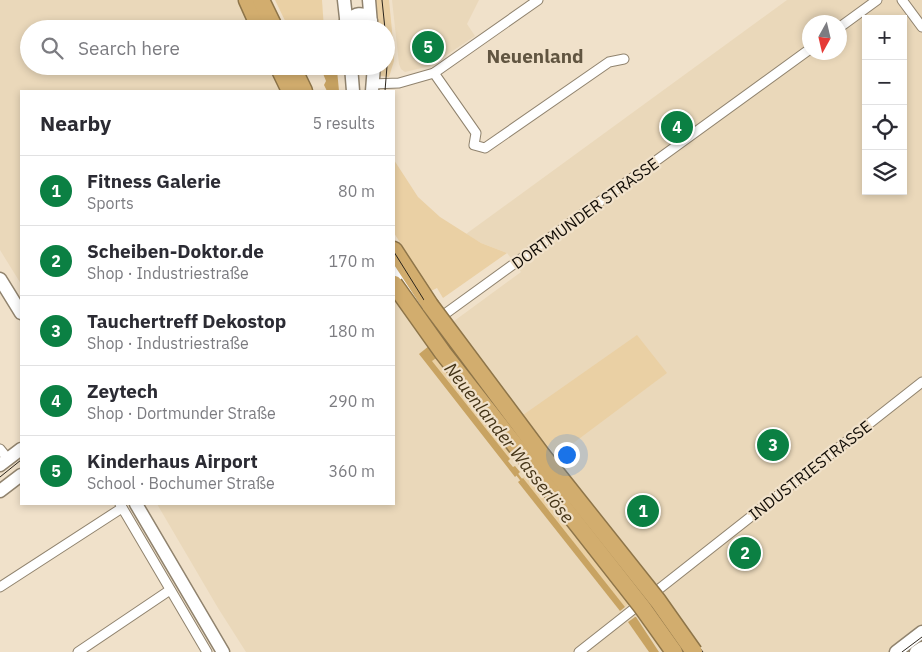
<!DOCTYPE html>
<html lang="en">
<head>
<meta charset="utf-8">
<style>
  :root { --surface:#fff; --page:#f7f7f7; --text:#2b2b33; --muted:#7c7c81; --line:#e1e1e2; --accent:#0b8043 }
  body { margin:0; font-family:"IBM Plex Sans",sans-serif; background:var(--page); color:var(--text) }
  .controls { position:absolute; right:15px; top:15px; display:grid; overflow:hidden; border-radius:0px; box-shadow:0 2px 8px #0003 }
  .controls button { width:45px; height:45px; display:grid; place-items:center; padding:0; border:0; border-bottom:1px solid var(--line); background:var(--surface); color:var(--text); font:25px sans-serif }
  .compass { position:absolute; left:802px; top:15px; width:45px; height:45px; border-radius:50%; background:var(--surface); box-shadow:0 2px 8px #0003; rotate:188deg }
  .you { position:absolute; left:566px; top:454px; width:18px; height:18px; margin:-12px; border:4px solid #fff; border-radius:50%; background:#1a73e8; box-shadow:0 0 0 8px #1a73e833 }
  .badge { display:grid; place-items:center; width:32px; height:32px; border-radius:50%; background:var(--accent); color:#fff; font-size:16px; font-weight:700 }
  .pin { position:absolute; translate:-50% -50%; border:2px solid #fff; box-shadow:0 1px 5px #0006 }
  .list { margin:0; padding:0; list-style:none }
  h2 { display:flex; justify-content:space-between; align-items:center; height:65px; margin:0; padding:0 20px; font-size:21px }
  h2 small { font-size:16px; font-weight:400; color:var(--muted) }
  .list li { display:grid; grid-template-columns:32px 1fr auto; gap:15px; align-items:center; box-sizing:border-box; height:70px; padding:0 20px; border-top:1px solid var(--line) }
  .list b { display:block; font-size:19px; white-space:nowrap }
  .list p { margin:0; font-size:16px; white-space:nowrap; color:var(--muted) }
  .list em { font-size:16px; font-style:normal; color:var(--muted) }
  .icon { flex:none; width:28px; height:28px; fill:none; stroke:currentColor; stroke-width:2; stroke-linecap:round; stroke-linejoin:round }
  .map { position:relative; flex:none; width:922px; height:652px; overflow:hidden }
  .search { position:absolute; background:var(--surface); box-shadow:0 2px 8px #0003; left:20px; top:20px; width:375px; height:55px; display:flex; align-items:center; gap:12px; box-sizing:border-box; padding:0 18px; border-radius:28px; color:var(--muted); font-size:19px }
  .panel { position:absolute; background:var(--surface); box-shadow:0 2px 8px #0003; left:20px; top:90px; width:375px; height:415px; border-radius:0px }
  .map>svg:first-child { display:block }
</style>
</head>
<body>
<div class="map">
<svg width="922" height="652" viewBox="0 0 922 652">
  <rect width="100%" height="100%" fill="#f0e1ca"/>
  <g fill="#ead8ba" fill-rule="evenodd">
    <polygon points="0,0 240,0 254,29 29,29 29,66 271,66 283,91 21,91 21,284 0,250"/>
    <polygon points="392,0 479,0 467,24 475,36 430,66 405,72 401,69 399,64"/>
    <path d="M787 0H922V652H246L218 608 157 504H394V281L450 324 521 272 507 253 481 243 466 234ZM866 19H903V191H866ZM810 22H840V52H810Z"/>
  </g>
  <g fill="#ead0a4">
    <polygon points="275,0 322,0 324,29 289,29"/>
    <polygon points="373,0 389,0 394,51 394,61 389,77 380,76 377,66 386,66 386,29 376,29"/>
    <polygon points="394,160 418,197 440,217 481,243 507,253 443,298 437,288 431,291 394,233"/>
    <polygon points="637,335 667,373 556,456 523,415"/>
    <polygon points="438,357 514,455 510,459 432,361"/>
    <polygon points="526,475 546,497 629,603 625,607 523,478"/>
  </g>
  <g fill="#c8a362">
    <polygon points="320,66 329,66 337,70 339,91 327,91 324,85 326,81"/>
    <polygon points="429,346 442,354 432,361 510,459 508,461 513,467 515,466 520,472 515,477 419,354"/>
    <polygon points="523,478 625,607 620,611 518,482"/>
    <polygon points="635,617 636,617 659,652 649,652 628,622"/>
  </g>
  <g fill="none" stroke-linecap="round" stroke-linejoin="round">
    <polyline stroke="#c8a362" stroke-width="2.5" points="516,473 523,482"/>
    <g stroke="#90836e" stroke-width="11">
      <g id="street">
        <polyline points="902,0 922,27"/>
        <polyline points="840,27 877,0"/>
        <polyline points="434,73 476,133 474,145 485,148 609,62 624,59"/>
        <polyline points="372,84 399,83 434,73 538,0"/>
        <polyline points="438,319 810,49"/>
        <polyline points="0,449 8,459"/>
        <polyline points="120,504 207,652"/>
        <polyline points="0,587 122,508"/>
        <polyline points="78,652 170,590"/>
        <polyline points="579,652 922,382"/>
      </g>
    </g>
    <g stroke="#90836e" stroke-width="15">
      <g id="secondary">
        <polyline points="344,0 347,27"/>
        <polyline points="369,0 371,24"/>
        <path d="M346 21C355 14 363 10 371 21"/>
        <polyline points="351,66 353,91"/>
        <polyline points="372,91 374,66"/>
        <polyline points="394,267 432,323 495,406"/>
        <polyline points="0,279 21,313"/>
        <polyline points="0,465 21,449"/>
        <polyline points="0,491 21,475"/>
        <polyline points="136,504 223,652"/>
        <polyline points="896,652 922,632"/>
        <polyline points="916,652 922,648"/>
      </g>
    </g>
    <g stroke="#8e7549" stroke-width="19">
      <g id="highway">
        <polyline points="247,0 260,29"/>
        <polyline points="261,0 275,29"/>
        <polyline points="278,66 290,91"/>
        <polyline points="292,66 304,91"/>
        <polyline points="394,250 430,305"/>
      </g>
    </g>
    <use href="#street" stroke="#fff" stroke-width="9"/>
    <use href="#secondary" stroke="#fff" stroke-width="12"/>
    <use href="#highway" stroke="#d2ad6e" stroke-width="16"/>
    <g stroke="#2b251c" stroke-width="1">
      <polyline points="382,0 385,29"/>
      <polyline points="385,91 387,66 386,39"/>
      <polyline points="394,252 424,300 703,652"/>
      <polyline points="0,477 21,460"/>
      <polyline points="902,652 922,637"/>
    </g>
    <g stroke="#8e7549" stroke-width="19" stroke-linecap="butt">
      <g id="highway-bridge">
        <polyline points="394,284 443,353 642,607 674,652"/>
        <polyline points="430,305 542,455 658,601 694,652"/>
      </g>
    </g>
    <use href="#highway-bridge" stroke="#d2ad6e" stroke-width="16"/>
  </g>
  <g text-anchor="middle" stroke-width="4.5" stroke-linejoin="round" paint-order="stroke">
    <g font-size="16" fill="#110c05" stroke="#f0e1ca">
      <text transform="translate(585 213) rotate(-36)" y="6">DORTMUNDER STRASSE</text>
      <text transform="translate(810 470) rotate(-38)" y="6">INDUSTRIESTRASSE</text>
    </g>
    <g font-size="18" font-style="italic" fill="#443417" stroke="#f0e1ca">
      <text transform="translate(509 443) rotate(52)" y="6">Neuenlander Wasserlöse</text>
    </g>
    <g font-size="19" font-weight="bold" fill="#615541" stroke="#f0e1ca">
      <text x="535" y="63">Neuenland</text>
    </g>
  </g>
</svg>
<div class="controls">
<button>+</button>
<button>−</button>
<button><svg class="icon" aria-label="locate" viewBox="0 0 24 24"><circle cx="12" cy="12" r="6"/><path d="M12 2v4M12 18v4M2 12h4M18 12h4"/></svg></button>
<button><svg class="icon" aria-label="layers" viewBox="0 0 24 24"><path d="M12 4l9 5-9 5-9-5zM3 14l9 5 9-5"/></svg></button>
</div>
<svg class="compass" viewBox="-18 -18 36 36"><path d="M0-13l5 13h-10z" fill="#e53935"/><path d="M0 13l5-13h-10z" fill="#7c7c81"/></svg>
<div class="you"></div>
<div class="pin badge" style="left:643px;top:511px">1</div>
<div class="pin badge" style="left:745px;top:553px">2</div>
<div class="pin badge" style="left:773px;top:445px">3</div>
<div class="pin badge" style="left:677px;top:127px">4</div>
<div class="pin badge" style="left:428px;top:47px">5</div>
<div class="search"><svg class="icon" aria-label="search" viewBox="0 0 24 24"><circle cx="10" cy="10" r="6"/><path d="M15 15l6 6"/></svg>Search here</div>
<section class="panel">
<h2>Nearby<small>5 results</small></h2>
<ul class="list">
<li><span class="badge">1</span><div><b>Fitness Galerie</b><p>Sports</p></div><em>80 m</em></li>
<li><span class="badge">2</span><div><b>Scheiben-Doktor.de</b><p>Shop · Industriestraße</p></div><em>170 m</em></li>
<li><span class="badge">3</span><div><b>Tauchertreff Dekostop</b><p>Shop · Industriestraße</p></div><em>180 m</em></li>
<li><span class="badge">4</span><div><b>Zeytech</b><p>Shop · Dortmunder Straße</p></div><em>290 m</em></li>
<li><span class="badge">5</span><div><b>Kinderhaus Airport</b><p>School · Bochumer Straße</p></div><em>360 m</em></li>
</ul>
</section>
</div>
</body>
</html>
